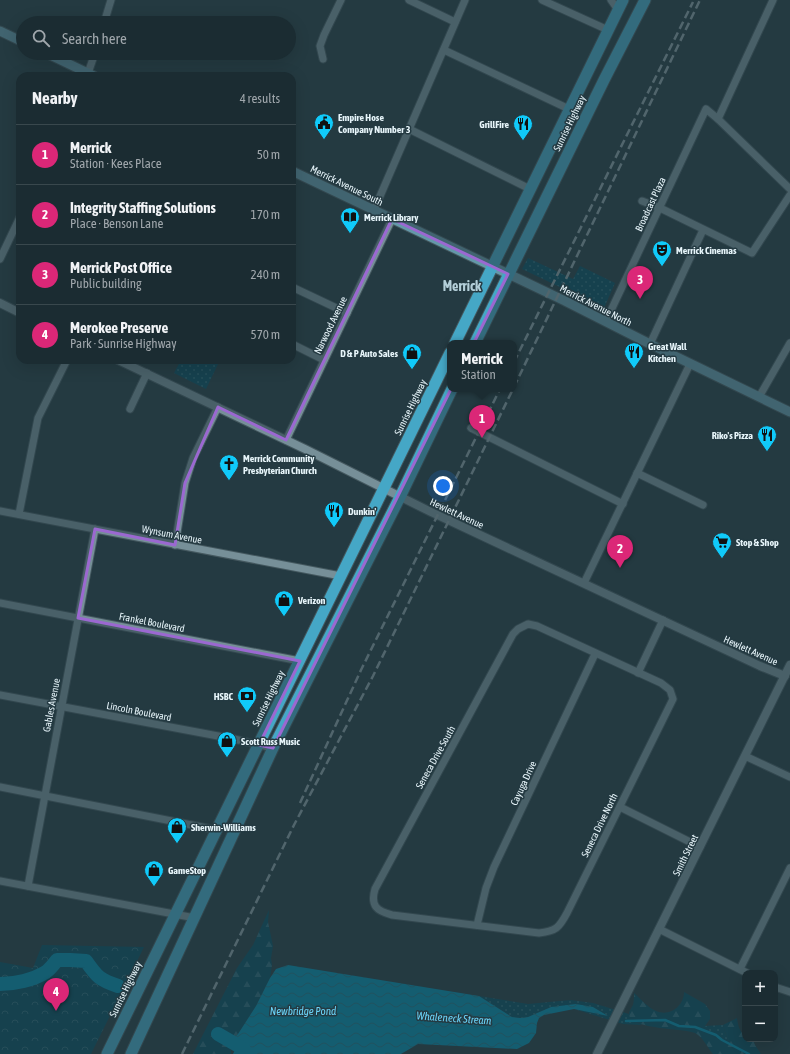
<!DOCTYPE html>
<html lang="en">
<head>
<meta charset="utf-8">
<style>
  :root { --surface:#1b2c32; --page:#28383e; --text:#f1f3f6; --muted:#a0a7ac; --line:#39484d; --accent:#db2777 }
  body { margin:0; font-family:"Asap Condensed",sans-serif; background:var(--page); color:var(--text) }
  .controls { position:absolute; right:12px; bottom:12px; display:grid; overflow:hidden; border-radius:8px; box-shadow:0 4px 16px #0002 }
  .controls button { width:36px; height:36px; display:grid; place-items:center; padding:0; border:0; border-bottom:1px solid var(--line); background:var(--surface); color:var(--text); font:20px sans-serif }
  .you { position:absolute; left:443px; top:486px; width:14px; height:14px; margin:-10px; border:3px solid #fff; border-radius:50%; background:#1a73e8; box-shadow:0 0 0 6px #1a73e833 }
  .badge { display:grid; place-items:center; width:26px; height:26px; border-radius:50%; background:var(--accent); color:#fff; font-size:13px; font-weight:700 }
  .pin { position:absolute; translate:-50% -33px; filter:drop-shadow(0 1px 2px #0008) }
  .pin::after { content:''; position:absolute; top:21px; width:14px; height:12px; background:inherit; clip-path:polygon(0 0,100% 0,50% 100%) }
  .popup { position:absolute; left:447px; top:340px; width:70px; height:52px; box-sizing:border-box; display:grid; place-content:center; border-radius:8px; background:var(--surface); filter:drop-shadow(0 1px 3px #0005); font-size:13px; white-space:nowrap; color:var(--muted) }
  .popup b { font-size:15px; color:var(--text) }
  .popup::after { content:''; position:absolute; left:50%; top:100%; margin-left:-8px; border:8px solid transparent; border-top-color:var(--surface) }
  .list { margin:0; padding:0; list-style:none }
  h2 { display:flex; justify-content:space-between; align-items:center; height:52px; margin:0; padding:0 16px; font-size:17px }
  h2 small { font-size:13px; font-weight:400; color:var(--muted) }
  .list li { display:grid; grid-template-columns:26px 1fr auto; gap:12px; align-items:center; box-sizing:border-box; height:60px; padding:0 16px; border-top:1px solid var(--line) }
  .list b { display:block; font-size:15px; white-space:nowrap }
  .list p { margin:0; font-size:13px; white-space:nowrap; color:var(--muted) }
  .list em { font-size:13px; font-style:normal; color:var(--muted) }
  .icon { flex:none; width:22px; height:22px; fill:none; stroke:currentColor; stroke-width:2; stroke-linecap:round; stroke-linejoin:round }
  .map { position:relative; flex:none; width:790px; height:1054px; overflow:hidden }
  .search { position:absolute; background:var(--surface); box-shadow:0 4px 16px #0002; left:16px; top:16px; width:280px; height:44px; display:flex; align-items:center; gap:10px; box-sizing:border-box; padding:0 14px; border-radius:22px; color:var(--muted); font-size:15px }
  .panel { position:absolute; background:var(--surface); box-shadow:0 4px 16px #0002; left:16px; top:72px; width:280px; height:292px; border-radius:12px }
  .map>svg:first-child { display:block }
</style>
</head>
<body>
<div class="map">
<svg width="790" height="1054" viewBox="0 0 790 1054">
  <defs>
    <pattern id="grass-dots" width="8" height="8" patternUnits="userSpaceOnUse"><rect width="8" height="8" fill="#054a5e"/><path d="M2 2h.1M6 6h.1" fill="none" stroke="#296576" stroke-width="1.8" stroke-linecap="round"/></pattern>
    <pattern id="forest-firs" width="22" height="20" patternUnits="userSpaceOnUse"><rect width="22" height="20" fill="#054a5e"/><path d="M5 1l3.5 6h-7zM16 11l3.5 6h-7z" fill="#296576"/></pattern>
    <pattern id="park-crowns" width="20" height="18" patternUnits="userSpaceOnUse"><rect width="20" height="18" fill="#054a5e"/><path d="M2 6a3 3 0 1 1 6 0M12 15a3 3 0 1 1 6 0" fill="none" stroke="#296576"/></pattern>
    <pattern id="water-waves" width="16" height="10" patternUnits="userSpaceOnUse"><rect width="16" height="10" fill="#0087a9"/><path d="M0 5q4-4 8 0t8 0" fill="none" stroke="#1c6f83"/></pattern>
  </defs>
  <rect width="100%" height="100%" fill="#243a42"/>
  <g fill="url(#grass-dots)">
    <polygon points="528,258 573,279 580,266 615,283 604,308 522,269"/>
    <polygon points="181,360 220,360 206,389 174,373"/>
    <path d="M479 996 528 1004 571 1000 593 1003 629 1014C631 1019 637 1023 642 1025L623 1024 574 1009 606 1015 593 1007H551L528 1017 520 1018 512 1017Z"/>
    <path d="M723 1025 728 1041C717 1039 710 1037 704 1026Z"/>
  </g>
  <g fill="url(#forest-firs)">
    <polygon points="269,910 268,922 273,946 271,958 272,965 270,978 256,1006 238,1034 231,1041 231,1054 193,1054 237,968 253,945"/>
    <path d="M684 992 705 1004 710 1011V1019L705 1026C710 1037 717 1039 728 1041L723 1025 737 1018C738 1026 740 1032 745 1036V1039H753L755 1045 761 1054H713C707 1047 703 1037 695 1033 684 1028 629 1030 629 1014 629 1011 632 1007 633 1005 634 1001 634 997 634 993 641 999 648 1008 656 1011 670 1017 684 1006 684 992Z"/>
  </g>
  <polygon fill="url(#park-crowns)" points="42,945 144,947 91,1054 0,1054 0,962 33,968"/>
  <polygon fill="url(#water-waves)" points="288,965 479,996 512,1017 520,1018 528,1017 551,1007 576,1004 593,1007 608,1016 574,1009 544,1015 539,1018 537,1023 536,1033 529,1043 517,1049 418,1044 401,1054 233,1054 237,1046 231,1043 231,1041 238,1034 256,1006 270,978 276,969"/>
  <g fill="none" stroke-linecap="round" stroke-linejoin="round">
    <polyline stroke="#0087a9" stroke-width="2.5" points="626,1021 665,1020 679,1026 695,1027 716,1035 722,1040 749,1054"/>
    <g stroke="#0087a9" stroke-width="14">
      <path d="M0 984C15 984 33 980 46 972 50 969 54 964 57 960H70L86 961C97 977 100 980 118 986"/>
      <polyline points="218,1034 244,1049"/>
    </g>
    <g stroke="#44585f" stroke-width="9">
      <g id="minor">
        <polyline points="409,0 455,22"/>
        <polyline points="542,0 608,30"/>
        <polyline points="611,0 618,10"/>
        <polyline points="104,23 111,0"/>
        <polyline points="444,50 569,109"/>
        <polyline points="323,59 320,46 324,35 341,0"/>
        <polyline points="87,76 95,53"/>
        <polyline points="718,119 773,0"/>
        <polyline points="409,129 530,189"/>
        <polyline points="642,201 660,208 752,253 790,195"/>
        <polyline points="374,210 465,0"/>
        <polyline points="0,259 20,217"/>
        <polyline points="292,287 347,313"/>
        <polyline points="606,321 706,109 718,119 790,189"/>
        <polyline points="292,344 324,360"/>
        <polyline points="650,344 703,230"/>
        <polyline points="759,397 790,343"/>
        <polyline points="130,409 147,373"/>
        <polyline points="471,428 623,504"/>
        <polyline points="286,440 392,219"/>
        <polyline points="637,473 703,505"/>
        <polyline points="0,511 341,576"/>
        <polyline points="19,514 38,418 67,360"/>
        <polyline points="175,545 185,483 193,458 218,407"/>
        <polyline points="584,583 690,364"/>
        <polyline points="0,603 300,661"/>
        <path d="M528 624 537 626 661 683 670 690 673 699 567 913C559 928 556 931 539 933L392 915C377 911 370 906 375 889L513 634 518 629Z"/>
        <polyline points="638,673 663,620"/>
        <polyline points="0,695 234,739 273,748"/>
        <polyline points="745,756 790,777"/>
        <polyline points="0,787 217,830"/>
        <polyline points="620,807 700,847"/>
        <polyline points="0,881 195,918"/>
        <polyline points="28,886 95,529"/>
        <polyline points="477,925 486,888 494,867 595,654"/>
        <polyline points="659,929 747,973"/>
        <polyline points="740,969 790,868"/>
        <polyline points="775,987 790,992"/>
      </g>
    </g>
    <g stroke="#44585f" stroke-width="10">
      <g id="tertiary">
        <polyline points="0,303 20,313"/>
        <polyline points="118,360 305,449 431,512 760,666 785,676"/>
        <polyline points="597,1054 790,665"/>
      </g>
    </g>
    <g stroke="#44585f" stroke-width="11">
      <g id="secondary">
        <polyline points="0,31 23,42"/>
        <polyline points="46,53 94,76"/>
        <polyline points="292,171 565,301 650,344 790,412"/>
      </g>
    </g>
    <g stroke="#44585f" stroke-width="13">
      <g id="trunk">
        <polyline points="455,343 623,0"/>
        <polyline points="475,343 604,80 645,0"/>
        <polyline points="107,1054 450,353"/>
        <polyline points="131,1054 273,748 400,497 452,389"/>
      </g>
    </g>
    <use href="#minor" stroke="#768f98" stroke-width="7"/>
    <use href="#tertiary" stroke="#768f98" stroke-width="8"/>
    <use href="#secondary" stroke="#6498a9" stroke-width="9"/>
    <use href="#trunk" stroke="#45a7c6" stroke-width="11"/>
    <g stroke="#8799a0" stroke-width="2.5" stroke-dasharray="8 4" stroke-linecap="butt">
      <polyline points="514,362 693,2"/>
      <polyline points="514,387 700,0"/>
      <polyline points="300,803 361,670 500,389"/>
      <polyline points="182,1054 294,825 373,676 513,389"/>
    </g>
  </g>
  <path d="M0 0H790V1054H0ZM392 219 508 274 273 748 259 745 300 661 78 618 95 529 175 545 185 483 218 407 286 440Z" fill="#243a42" fill-opacity=".55" fill-rule="evenodd"/>
  <path fill="none" stroke="#9b68d1" stroke-width="3" stroke-linejoin="round" d="M392 219 508 274 273 748 259 745 300 661 78 618 95 529 175 545 185 483 218 407 286 440Z"/>
  <defs>
    <g id="civic-pin" transform="scale(1)"><path d="M0 17L-7.5 6A9.5 9.5 0 1 1 7.5 6Z" fill="#10cafa" stroke="#243a42"/><path d="M-.6-6.5H3V-4.5H.6V-3L4-1V1h2V6H-6V1h2V-1L-.6-3ZM-1.2 2.5V6h2.4V2.5Z" fill="#111"/></g>
    <g id="restaurant-pin" transform="scale(1)"><path d="M0 17L-7.5 6A9.5 9.5 0 1 1 7.5 6Z" fill="#10cafa" stroke="#243a42"/><path d="M-5-6h1v4h1v-4h1v4h1v-4h1v5L-1.5 .5V6h-2V.5L-5-1ZM5-6V6H3V1.5H1.5Q1.5-4 5-6Z" fill="#111"/></g>
    <g id="library-pin" transform="scale(1)"><path d="M0 17L-7.5 6A9.5 9.5 0 1 1 7.5 6Z" fill="#10cafa" stroke="#243a42"/><path d="M-6-4Q-3-5.5-.7-3.5V5Q-3 3-6 4ZM6-4Q3-5.5 .7-3.5V5Q3 3 6 4Z" fill="#111"/></g>
    <g id="theatre-pin" transform="scale(1)"><path d="M0 17L-7.5 6A9.5 9.5 0 1 1 7.5 6Z" fill="#10cafa" stroke="#243a42"/><path d="M-5-5.5Q0-4 5-5.5V0Q5 5 0 6Q-5 5-5 0ZM-3.3-2.5H-1v1.5H-3.3ZM1-2.5H3.3v1.5H1ZM-2.8 1Q0 5.5 2.8 1Z" fill="#111"/></g>
    <g id="shop-pin" transform="scale(1)"><path d="M0 17L-7.5 6A9.5 9.5 0 1 1 7.5 6Z" fill="#10cafa" stroke="#243a42"/><path d="M-5-2.5h2.3a2.7 3.5 0 0 1 5.4 0H5L5.5 6h-11ZM-1.5-2.5h3a1.5 2.3 0 0 0-3 0Z" fill="#111"/></g>
    <g id="church-pin" transform="scale(1)"><path d="M0 17L-7.5 6A9.5 9.5 0 1 1 7.5 6Z" fill="#10cafa" stroke="#243a42"/><path d="M-1.2-6h2.4v3.5h3.3v2.4h-3.3V6h-2.4V-.1h-3.3v-2.4h3.3Z" fill="#111"/></g>
    <g id="supermarket-pin" transform="scale(1)"><path d="M0 17L-7.5 6A9.5 9.5 0 1 1 7.5 6Z" fill="#10cafa" stroke="#243a42"/><path d="M-6-5.5h2.5l.6 2H6L4.5 2H-2.5L-4.4-4H-6ZM-1.5 3.2a1.3 1.3 0 1 0 .1 0ZM3 3.2a1.3 1.3 0 1 0 .1 0Z" fill="#111"/></g>
    <g id="bank-pin" transform="scale(1)"><path d="M0 17L-7.5 6A9.5 9.5 0 1 1 7.5 6Z" fill="#10cafa" stroke="#243a42"/><path d="M-6-4H6V4H-6ZM0-2.3a2.3 2.3 0 1 0 0 4.6a2.3 2.3 0 1 0 0-4.6Z" fill="#111"/></g>
  </defs>
  <g fill-rule="evenodd">
    <use href="#civic-pin" x="324" y="123"/>
    <use href="#restaurant-pin" x="523" y="124"/>
    <use href="#library-pin" x="350" y="217"/>
    <use href="#theatre-pin" x="662" y="250"/>
    <use href="#restaurant-pin" x="634" y="352"/>
    <use href="#shop-pin" x="412" y="353"/>
    <use href="#restaurant-pin" x="767" y="435"/>
    <use href="#church-pin" x="229" y="464"/>
    <use href="#restaurant-pin" x="334" y="511"/>
    <use href="#supermarket-pin" x="722" y="542"/>
    <use href="#shop-pin" x="284" y="600"/>
    <use href="#bank-pin" x="247" y="696"/>
    <use href="#shop-pin" x="227" y="741"/>
    <use href="#shop-pin" x="177" y="827"/>
    <use href="#shop-pin" x="154" y="870"/>
  </g>
  <g text-anchor="middle" stroke-width="3" stroke-linejoin="round" paint-order="stroke">
    <g font-size="10" font-weight="bold" fill="#e7f5fa" stroke="#243a42" text-anchor="start">
      <text x="338" y="121">Empire Hose<tspan x="338" dy="12">Company Number 3</tspan></text>
      <text x="509" y="128" text-anchor="end">GrillFire</text>
      <text x="364" y="221">Merrick Library</text>
      <text x="676" y="254">Merrick Cinemas</text>
      <text x="648" y="350">Great Wall<tspan x="648" dy="12">Kitchen</tspan></text>
      <text x="398" y="357" text-anchor="end">D &amp; P Auto Sales</text>
      <text x="753" y="439" text-anchor="end">Riko's Pizza</text>
      <text x="243" y="462">Merrick Community<tspan x="243" dy="12">Presbyterian Church</tspan></text>
      <text x="348" y="515">Dunkin'</text>
      <text x="736" y="546">Stop &amp; Shop</text>
      <text x="298" y="604">Verizon</text>
      <text x="233" y="700" text-anchor="end">HSBC</text>
      <text x="241" y="745">Scott Russ Music</text>
      <text x="191" y="831">Sherwin-Williams</text>
      <text x="168" y="874">GameStop</text>
    </g>
    <g font-size="10" fill="#e7f5fa" stroke="#243a42">
      <text transform="translate(569 123) rotate(-64)" y="4">Sunrise Highway</text>
      <text transform="translate(347 185) rotate(26)" y="4">Merrick Avenue South</text>
      <text transform="translate(650 204) rotate(-65)" y="4">Broadcast Plaza</text>
      <text transform="translate(596 305) rotate(27)" y="4">Merrick Avenue North</text>
      <text transform="translate(330 325) rotate(-64)" y="4">Narwood Avenue</text>
      <text transform="translate(410 407) rotate(-64)" y="4">Sunrise Highway</text>
      <text transform="translate(457 513) rotate(25)" y="4">Hewlett Avenue</text>
      <text transform="translate(172 534) rotate(11)" y="4">Wynsum Avenue</text>
      <text transform="translate(152 622) rotate(11)" y="4">Frankel Boulevard</text>
      <text transform="translate(751 650) rotate(24)" y="4">Hewlett Avenue</text>
      <text transform="translate(268 698) rotate(-64)" y="4">Sunrise Highway</text>
      <text transform="translate(51 705) rotate(-79)" y="4">Gables Avenue</text>
      <text transform="translate(139 711) rotate(11)" y="4">Lincoln Boulevard</text>
      <text transform="translate(435 757) rotate(-61)" y="4">Seneca Drive South</text>
      <text transform="translate(523 783) rotate(-65)" y="4">Cayuga Drive</text>
      <text transform="translate(599 825) rotate(-64)" y="4">Seneca Drive North</text>
      <text transform="translate(685 855) rotate(-64)" y="4">Smith Street</text>
      <text transform="translate(125 989) rotate(-64)" y="4">Sunrise Highway</text>
    </g>
    <g font-size="11" font-style="italic" fill="#6bd5fa" stroke="#243a42">
      <text x="303" y="1015">Newbridge Pond</text>
      <text transform="translate(454 1018) rotate(4)" y="4">Whaleneck Stream</text>
    </g>
    <g font-size="14" font-weight="bold" fill="#b4cfd9" stroke="#243a42">
      <text x="462" y="291">Merrick</text>
    </g>
  </g>
</svg>
<div class="controls">
<button>+</button>
<button>−</button>
</div>
<div class="you"></div>
<div class="pin badge" style="left:482px;top:438px">1</div>
<div class="popup"><b>Merrick</b>Station</div>
<div class="pin badge" style="left:620px;top:568px">2</div>
<div class="pin badge" style="left:640px;top:299px">3</div>
<div class="pin badge" style="left:56px;top:1011px">4</div>
<div class="search"><svg class="icon" aria-label="search" viewBox="0 0 24 24"><circle cx="10" cy="10" r="6"/><path d="M15 15l6 6"/></svg>Search here</div>
<section class="panel">
<h2>Nearby<small>4 results</small></h2>
<ul class="list">
<li><span class="badge">1</span><div><b>Merrick</b><p>Station · Kees Place</p></div><em>50 m</em></li>
<li><span class="badge">2</span><div><b>Integrity Staffing Solutions</b><p>Place · Benson Lane</p></div><em>170 m</em></li>
<li><span class="badge">3</span><div><b>Merrick Post Office</b><p>Public building</p></div><em>240 m</em></li>
<li><span class="badge">4</span><div><b>Merokee Preserve</b><p>Park · Sunrise Highway</p></div><em>570 m</em></li>
</ul>
</section>
</div>
</body>
</html>
